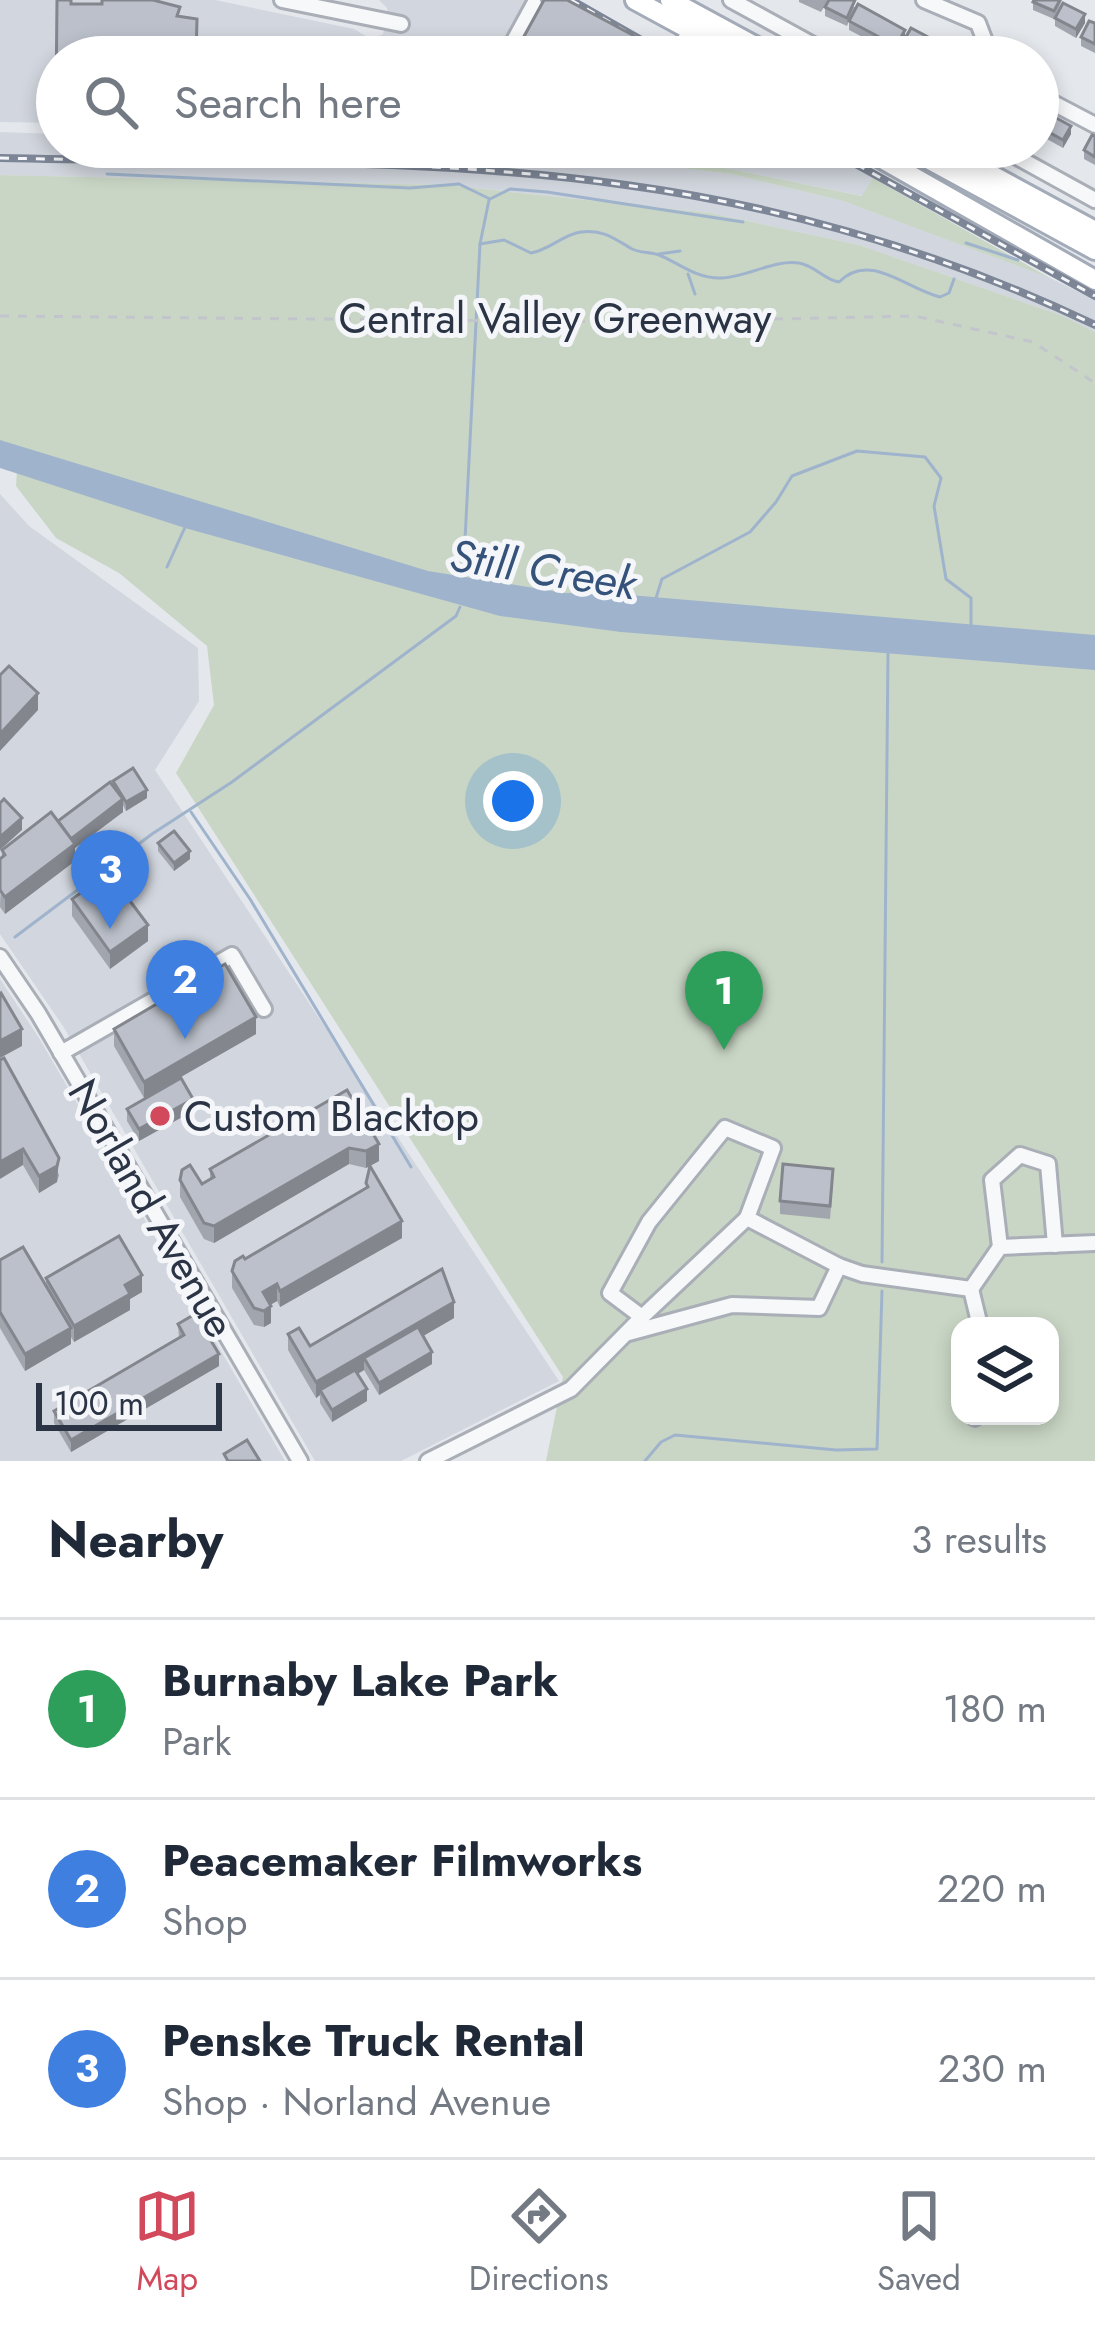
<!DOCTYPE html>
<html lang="en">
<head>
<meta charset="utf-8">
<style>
  :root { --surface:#fff; --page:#f6f6f7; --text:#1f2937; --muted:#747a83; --line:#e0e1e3; --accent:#d1495b }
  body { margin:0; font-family:Jost,sans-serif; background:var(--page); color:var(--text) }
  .controls { position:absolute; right:36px; bottom:36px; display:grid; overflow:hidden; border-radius:24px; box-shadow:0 6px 18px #0003 }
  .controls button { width:108px; height:108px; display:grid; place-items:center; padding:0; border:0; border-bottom:3px solid var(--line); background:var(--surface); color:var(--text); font:60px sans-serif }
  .scale { position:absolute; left:36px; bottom:30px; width:186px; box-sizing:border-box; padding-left:12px; border:6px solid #2b3445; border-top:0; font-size:33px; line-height:42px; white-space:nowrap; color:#2b3445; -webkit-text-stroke:9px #f4f6f9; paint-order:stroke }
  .you { position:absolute; left:513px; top:801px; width:42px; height:42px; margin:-30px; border:9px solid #fff; border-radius:50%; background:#1a73e8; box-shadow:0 0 0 18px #1a73e833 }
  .badge { display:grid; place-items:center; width:78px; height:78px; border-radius:50%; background:var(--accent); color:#fff; font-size:39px; font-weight:700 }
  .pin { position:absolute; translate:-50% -99px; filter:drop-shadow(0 3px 6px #0008) }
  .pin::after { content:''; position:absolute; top:63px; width:42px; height:36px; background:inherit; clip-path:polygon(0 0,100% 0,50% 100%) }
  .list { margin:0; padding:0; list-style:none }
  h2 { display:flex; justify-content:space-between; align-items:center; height:156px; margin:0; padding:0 48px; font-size:51px }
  h2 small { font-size:39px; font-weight:400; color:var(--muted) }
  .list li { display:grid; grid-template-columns:78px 1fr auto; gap:36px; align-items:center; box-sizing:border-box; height:180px; padding:0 48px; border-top:3px solid var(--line) }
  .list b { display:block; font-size:45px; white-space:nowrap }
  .list p { margin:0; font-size:39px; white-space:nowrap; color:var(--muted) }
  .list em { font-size:39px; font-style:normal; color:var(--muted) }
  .icon { flex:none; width:66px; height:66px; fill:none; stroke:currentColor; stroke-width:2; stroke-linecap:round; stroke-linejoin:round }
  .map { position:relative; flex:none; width:1095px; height:1461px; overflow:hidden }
  .search { position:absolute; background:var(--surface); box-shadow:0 6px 18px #0003; left:36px; right:36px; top:36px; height:132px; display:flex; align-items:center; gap:30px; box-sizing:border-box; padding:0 42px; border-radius:66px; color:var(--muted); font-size:45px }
  .sheet { height:696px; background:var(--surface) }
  nav { display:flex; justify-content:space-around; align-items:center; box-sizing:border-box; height:168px; border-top:3px solid var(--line); background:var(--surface); font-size:33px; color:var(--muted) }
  nav a { display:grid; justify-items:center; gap:6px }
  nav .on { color:var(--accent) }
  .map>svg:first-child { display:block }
</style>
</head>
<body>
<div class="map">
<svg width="1095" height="1461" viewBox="0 0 1095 1461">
  <rect width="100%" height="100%" fill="#e4e7ec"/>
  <g fill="#d2d6de">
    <polygon points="0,0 215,0 354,29 369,38 382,35 389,23 387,8 379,0 560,0 661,57 57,57 57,123 0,122"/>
    <polygon points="0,132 57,134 57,147 506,147 731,174 843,201 1048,277 1095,300 1095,332 1063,316 859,245 710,213 445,185 0,175"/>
    <polygon points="574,147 818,147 873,178 863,196 676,158 574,151"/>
    <polygon points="0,494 29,526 198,648 199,701 155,770 559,1381 401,1461 315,1461 63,1026 0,934"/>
    <polygon points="0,979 39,1038 285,1461 0,1461"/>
  </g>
  <g fill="#c9d6c5" fill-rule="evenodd">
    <polygon points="506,147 574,147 575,151 676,158 862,196 873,178 1050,278 843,201 731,174"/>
    <path d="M0 175 445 185 710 213 859 245 1063 316 1095 332V1461H546L563 1377 176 773 214 705 207 646 119 573 56 538 16 486 18 456 0 450ZM960 1326H1050V1416H960Z"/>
  </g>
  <polygon fill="#9fb4cc" points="0,440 428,571 565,593 618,594 1095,635 1095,670 621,632 500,616 185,528 0,468"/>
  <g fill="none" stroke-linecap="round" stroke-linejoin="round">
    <g stroke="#9fb4cc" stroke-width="3">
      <polyline points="107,174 410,188 459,184 490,199 510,189 547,192 743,222"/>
      <polyline points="966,243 1018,260"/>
      <polyline points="480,244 489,200"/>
      <polyline points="659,254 680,251"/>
      <polyline points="688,274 695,294"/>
      <polyline points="167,567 186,525"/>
      <path d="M463 579 480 244 504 240 531 253C549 250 564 234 581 232 603 229 615 239 632 249 640 253 650 252 659 255 679 263 695 278 719 278 746 278 774 259 799 263 816 266 824 280 839 282 870 251 906 289 940 297L949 293 954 279"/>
      <polyline points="655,601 662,579 750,532 776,502 792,476 857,451 925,457 941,478 934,506 946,579 971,598 971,624"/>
      <polyline points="191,812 250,899 411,1167"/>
      <polyline points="15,937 152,834 232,782 456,616 460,607"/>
      <polyline points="882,1262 888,652"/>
      <polyline points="645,1461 661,1442 675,1435 836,1450 877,1449 882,1291"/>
    </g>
    <g stroke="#a9aeb7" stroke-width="20">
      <g id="minor">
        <polyline points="282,0 401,24"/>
        <polyline points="731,0 835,57"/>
        <polyline points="924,0 978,23 991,57"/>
        <polyline points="505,57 534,4"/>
        <polyline points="1038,95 1095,125"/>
        <polyline points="999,147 1095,200"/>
        <polyline points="0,957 38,1013 300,1461"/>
        <polyline points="61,1053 232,955 264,1009"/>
        <polyline points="1000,1247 992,1180 1020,1155 1048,1164 1055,1245"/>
        <polyline points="839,1266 862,1274 971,1289 980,1326"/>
        <polyline points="971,1289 1000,1247 1095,1243"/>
        <polyline points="642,1317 610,1293 649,1222 725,1128 773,1148 747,1218"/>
        <polyline points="975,1418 975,1416"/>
        <polyline points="428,1461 571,1389 642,1317 747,1218 839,1266 819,1308 732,1305 625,1334"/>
      </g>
    </g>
    <g stroke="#a3abb8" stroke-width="24">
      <g id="major">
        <polyline points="635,0 740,57"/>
        <polyline points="670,0 775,57"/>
        <polyline points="686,41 713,57"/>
        <polyline points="861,147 1095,280"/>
        <polyline points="906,147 1095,250"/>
        <polyline points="940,147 1095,231"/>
      </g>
    </g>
    <polyline stroke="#c2c5cb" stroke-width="3" stroke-dasharray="9 9" stroke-linecap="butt" points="0,316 634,322 915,316 1033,342 1095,383"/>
    <use href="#minor" stroke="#f7f8fa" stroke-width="14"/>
    <use href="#major" stroke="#fff" stroke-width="18"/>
    <g stroke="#7d8696" stroke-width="8">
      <g id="rail">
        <polyline points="571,0 671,57"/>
        <polyline points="825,147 1095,296"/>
        <path d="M0 158C208 163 420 156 626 185 788 207 948 255 1095 325"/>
      </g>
    </g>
    <use href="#rail" stroke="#f4f6f9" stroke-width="3" stroke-dasharray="9" stroke-linecap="butt"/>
  </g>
  <g fill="#a1a5ae">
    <polygon points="570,0 570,2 655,57 530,57 522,53 522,40"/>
    <polygon points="799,0 828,0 821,12 799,2"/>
    <polygon points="1062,0 1054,19 1033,10 1033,2"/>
    <polygon points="825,7 856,7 850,20 905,39 896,54 849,30 849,21 847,26 825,16"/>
    <polygon points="1055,18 1085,23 1076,38 1055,26"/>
    <polygon points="1095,23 1095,53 1081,46 1081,37"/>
    <polygon points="903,42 949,48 961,53 959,57 914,57 903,51"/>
    <polygon points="1038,108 1071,134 1063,148 1038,134"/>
    <polygon points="1095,136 1095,165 1084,159 1084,150"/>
    <polygon points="113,781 147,798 126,811 123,805 123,812 75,848 75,861 5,914 0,907 2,850 58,821 113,786"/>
    <polygon points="158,843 190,859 174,871 158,851"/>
    <polygon points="72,899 148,941 110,969 72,916"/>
    <polygon points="114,1029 256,1034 144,1098 114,1046"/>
    <polygon points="0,1060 59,1175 57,1182 39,1193 23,1165"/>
    <polygon points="347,1090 379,1161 366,1168 349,1164 214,1243 204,1239 180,1197 180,1180 202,1184 210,1179 210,1169"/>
    <polygon points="127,1109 193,1111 139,1141 127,1121"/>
    <polygon points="833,1181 830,1219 780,1214 780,1201"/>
    <polygon points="366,1183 402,1238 280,1307 277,1301 270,1305 271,1323 264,1327 254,1325 232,1288 232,1271 245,1259 366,1189"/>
    <polygon points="0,1260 46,1286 46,1278 142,1292 130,1299 130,1310 74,1342 71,1337 71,1344 25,1371 0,1328"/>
    <polygon points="454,1318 423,1336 432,1364 379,1395 364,1370 358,1374 367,1401 332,1422 320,1403 320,1395 316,1398 288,1350 288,1334 310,1346"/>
    <polygon points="178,1324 219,1366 71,1452 54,1423 54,1411 179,1338"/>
  </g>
  <g fill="#83868d">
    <polygon points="1085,14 1085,23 1076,38 1076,29"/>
    <polygon points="905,30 905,39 896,54 896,46"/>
    <polygon points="1071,126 1071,134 1063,148 1063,140"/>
    <polygon points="38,693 38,710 0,751 0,734"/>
    <polygon points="147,790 147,798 126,811 126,802"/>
    <polygon points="123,799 123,812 75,848 75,861 5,914 5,897 69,840"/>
    <polygon points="22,818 22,830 0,850 0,837"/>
    <polygon points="190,851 190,859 174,871 174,863"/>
    <polygon points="148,925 148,941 110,969 110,952"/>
    <polygon points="256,1017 256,1034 144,1098 144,1082"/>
    <polygon points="22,1029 22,1046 0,1058 0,1041"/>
    <polygon points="193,1099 193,1111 139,1141 139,1129"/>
    <polygon points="379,1144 379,1161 366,1168 366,1151"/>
    <polygon points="349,1148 349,1164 214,1243 214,1226"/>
    <polygon points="23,1149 23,1165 0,1179 0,1162"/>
    <polygon points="59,1158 57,1182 39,1193 39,1176"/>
    <polygon points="402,1221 402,1238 280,1307 280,1291"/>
    <polygon points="142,1275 142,1292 130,1299 130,1310 74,1342 74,1326 125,1285"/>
    <polygon points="277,1284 277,1301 263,1309 263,1292"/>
    <polygon points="454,1302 454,1318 370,1367 364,1358 364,1370 323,1394 320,1390 320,1395 316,1398 316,1382"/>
    <polygon points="271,1306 271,1323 264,1327 264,1311"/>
    <polygon points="71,1328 71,1344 25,1371 25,1354"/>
    <polygon points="432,1352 432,1364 379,1395 379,1383"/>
    <polygon points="219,1354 219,1366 71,1452 71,1440"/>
    <polygon points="367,1389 367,1401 332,1422 332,1410"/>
  </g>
  <g fill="#bbc0ca" stroke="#83868d" stroke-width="3">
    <polygon points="57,0 71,0 71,4 102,4 102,0 153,0 180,7 177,16 197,19 196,57 57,57 56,101"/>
    <polygon points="544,0 567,0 655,47 651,57 534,57 539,49 522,40"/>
    <polygon points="829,0 855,0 847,18 825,7"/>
    <polygon points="1034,0 1060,0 1054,11 1033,2"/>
    <polygon points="1063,3 1085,14 1076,29 1055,18"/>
    <polygon points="858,4 905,30 896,46 849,21"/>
    <polygon points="1089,21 1095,23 1095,44 1081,37"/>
    <polygon points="911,28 949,48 953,40 961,44 954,57 928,57 903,42"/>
    <polygon points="1038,108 1071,126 1063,140 1038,126"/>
    <polygon points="1092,135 1095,136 1095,157 1084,150"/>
    <polygon points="9,666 38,693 0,734 0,675"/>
    <polygon points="133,768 147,790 126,802 113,781"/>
    <polygon points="110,782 123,799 71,839 58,821"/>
    <polygon points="4,799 22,818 0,837 0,803"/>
    <polygon points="51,812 75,844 5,897 0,890 0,859 5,855 2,850"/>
    <polygon points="174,831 190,851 174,863 158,843"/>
    <polygon points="109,873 148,925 110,952 72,899"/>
    <polygon points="225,964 256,1017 144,1082 114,1029"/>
    <polygon points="1,993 22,1029 0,1041 0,994"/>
    <polygon points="4,1058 59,1158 57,1166 39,1176 23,1149 0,1162 0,1060"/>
    <polygon points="181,1078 193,1099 139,1129 127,1109"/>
    <polygon points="347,1090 379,1144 366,1151 349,1148 214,1226 204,1223 180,1180 182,1170 190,1165 202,1184 214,1177 210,1169"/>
    <polygon points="783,1164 833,1169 830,1206 780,1201"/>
    <polygon points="370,1166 402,1221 280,1291 277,1284 263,1292 271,1306 264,1311 254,1308 232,1271 235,1261 243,1256 245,1259 368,1187 366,1183"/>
    <polygon points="119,1236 142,1275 125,1285 130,1294 74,1326 46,1278"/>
    <polygon points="23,1247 71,1328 25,1354 0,1312 0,1260"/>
    <polygon points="442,1269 454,1302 316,1382 288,1334 299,1328 310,1346"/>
    <polygon points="195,1314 219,1354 71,1440 54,1411 184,1335 178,1324"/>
    <polygon points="418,1327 432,1352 379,1383 364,1358"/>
    <polygon points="355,1370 367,1389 332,1410 320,1390"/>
    <polygon points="247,1440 260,1461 228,1461 224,1454"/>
  </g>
  <circle fill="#d1495b" stroke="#f4f6f9" stroke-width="4.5" cx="160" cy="1116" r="12"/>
  <g text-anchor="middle" stroke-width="10" stroke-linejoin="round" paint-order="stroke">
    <g font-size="42" fill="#2b3445" stroke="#f4f6f9">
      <text x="555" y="333">Central Valley Greenway</text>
      <text transform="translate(152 1208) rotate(60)" y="15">Norland Avenue</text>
    </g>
    <g font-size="42" fill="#2b3445" stroke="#f4f6f9" text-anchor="start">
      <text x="184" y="1131">Custom Blacktop</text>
    </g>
    <g font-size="45" font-style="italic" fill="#34527a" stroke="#f4f6f9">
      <text transform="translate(543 569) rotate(9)" y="16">Still Creek</text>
    </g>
  </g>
</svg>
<div class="controls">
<button><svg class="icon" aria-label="layers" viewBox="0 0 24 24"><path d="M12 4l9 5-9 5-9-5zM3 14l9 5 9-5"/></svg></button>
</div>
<div class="scale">100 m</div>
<div class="you"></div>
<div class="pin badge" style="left:724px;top:1050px;background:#2e9e5b">1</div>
<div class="pin badge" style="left:185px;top:1039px;background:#3f7fe0">2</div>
<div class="pin badge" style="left:110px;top:929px;background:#3f7fe0">3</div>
<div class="search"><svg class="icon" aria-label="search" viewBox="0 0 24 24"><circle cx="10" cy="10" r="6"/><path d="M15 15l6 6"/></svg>Search here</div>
</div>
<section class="sheet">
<h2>Nearby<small>3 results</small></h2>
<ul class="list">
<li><span class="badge" style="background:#2e9e5b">1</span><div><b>Burnaby Lake Park</b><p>Park</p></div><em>180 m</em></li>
<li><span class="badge" style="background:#3f7fe0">2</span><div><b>Peacemaker Filmworks</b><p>Shop</p></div><em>220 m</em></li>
<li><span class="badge" style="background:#3f7fe0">3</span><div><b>Penske Truck Rental</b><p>Shop · Norland Avenue</p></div><em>230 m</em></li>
</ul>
</section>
<nav>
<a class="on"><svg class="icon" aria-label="map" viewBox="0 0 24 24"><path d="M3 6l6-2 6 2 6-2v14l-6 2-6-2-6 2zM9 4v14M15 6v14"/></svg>Map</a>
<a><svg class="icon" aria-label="directions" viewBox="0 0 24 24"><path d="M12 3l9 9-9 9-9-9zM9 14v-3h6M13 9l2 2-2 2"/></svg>Directions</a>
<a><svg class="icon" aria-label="saved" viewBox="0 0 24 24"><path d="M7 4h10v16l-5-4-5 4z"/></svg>Saved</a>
</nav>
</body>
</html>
